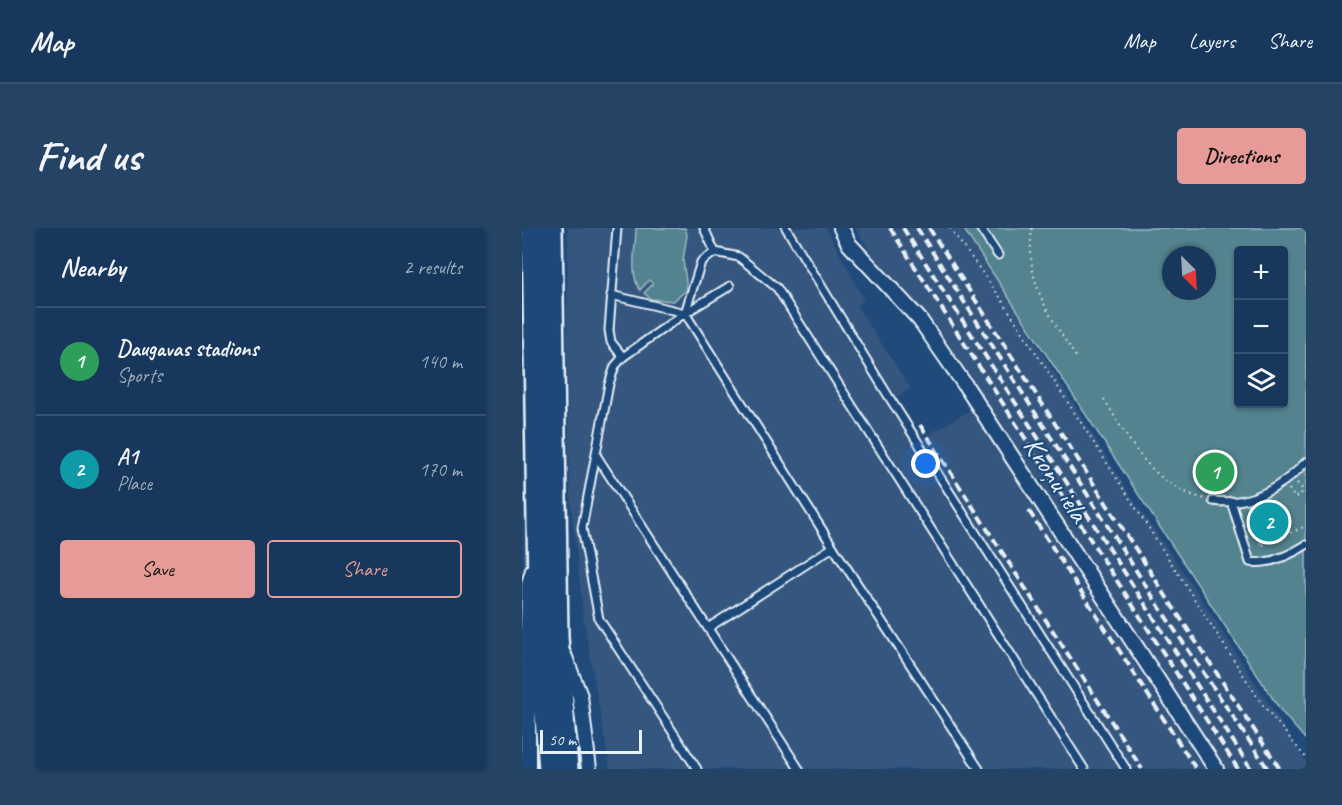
<!DOCTYPE html>
<html lang="en">
<head>
<meta charset="utf-8">
<style>
  :root { --surface:#17385c; --page:#244365; --text:#f1f3f6; --muted:#9eacbb; --line:#365272; --accent:#e69b98 }
  body { margin:0; font-family:Caveat,sans-serif; background:var(--page); color:var(--text) }
  .controls { position:absolute; right:18px; top:18px; display:grid; overflow:hidden; border-radius:6px; box-shadow:0 2px 4px #0004 }
  .controls button { width:54px; height:54px; display:grid; place-items:center; padding:0; border:0; border-bottom:2px solid var(--line); background:var(--surface); color:var(--text); font:30px sans-serif }
  .compass { position:absolute; left:640px; top:18px; width:54px; height:54px; border-radius:50%; background:var(--surface); box-shadow:0 2px 4px #0004; rotate:156deg }
  .scale { position:absolute; left:18px; bottom:15px; width:102px; box-sizing:border-box; padding-left:6px; border:3px solid #e8f1f8; border-top:0; font-size:16px; line-height:21px; white-space:nowrap; color:#e8f1f8; -webkit-text-stroke:4px #1f4a7a; paint-order:stroke }
  .you { position:absolute; left:404px; top:236px; width:21px; height:21px; margin:-15px; border:4px solid #fff; border-radius:50%; background:#1a73e8; box-shadow:0 0 0 9px #1a73e833 }
  .badge { display:grid; place-items:center; width:39px; height:39px; border-radius:50%; background:var(--accent); color:#fff; font-size:20px; font-weight:700 }
  .pin { position:absolute; translate:-50% -50%; border:3px solid #fff; box-shadow:0 2px 6px #0006 }
  .list { margin:0; padding:0; list-style:none }
  h2 { display:flex; justify-content:space-between; align-items:center; height:78px; margin:0; padding:0 24px; font-size:26px }
  h2 small { font-size:20px; font-weight:400; color:var(--muted) }
  .list li { display:grid; grid-template-columns:39px 1fr auto; gap:18px; align-items:center; box-sizing:border-box; height:108px; padding:0 24px; border-top:2px solid var(--line) }
  .list b { display:block; font-size:22px; white-space:nowrap }
  .list p { margin:0; font-size:20px; white-space:nowrap; color:var(--muted) }
  .list em { font-size:20px; font-style:normal; color:var(--muted) }
  .actions { display:flex; gap:12px; padding:18px 24px }
  .actions a { flex:1; padding:14px 0; border:2px solid var(--accent); border-radius:6px; text-align:center; font-size:21px; color:var(--accent) }
  .actions .main { background:var(--accent); color:#111 }
  .icon { flex:none; width:33px; height:33px; fill:none; stroke:currentColor; stroke-width:2; stroke-linecap:round; stroke-linejoin:round }
  .map { position:relative; flex:none; width:784px; height:541px; overflow:hidden; border-radius:6px }
  header { display:flex; align-items:center; gap:36px; box-sizing:border-box; height:84px; padding:0 30px; background:var(--surface); border-bottom:2px solid var(--line) }
  header strong { font-size:28px }
  nav { display:flex; gap:33px; margin-inline-start:auto; font-size:21px }
  .intro { display:flex; align-items:center; justify-content:space-between; box-sizing:border-box; height:144px; padding:0 36px }
  h1 { margin:0; font-size:42px }
  .button { padding:15px 27px; border-radius:6px; background:var(--accent); color:#111; font-size:21px; font-weight:700 }
  main { display:flex; gap:36px; padding:0 36px }
  aside { flex:1; background:var(--surface); border-radius:6px; box-shadow:0 2px 4px #0004 }
  .map>svg:first-child { display:block }
</style>
</head>
<body>
<header>
<strong>Map</strong>
<nav><a>Map</a><a>Layers</a><a>Share</a></nav>
</header>
<div class="intro"><h1>Find us</h1><a class="button">Directions</a></div>
<main>
<aside>
<h2>Nearby<small>2 results</small></h2>
<ul class="list">
<li><span class="badge" style="background:#2e9e5b">1</span><div><b>Daugavas stadions</b><p>Sports</p></div><em>140 m</em></li>
<li><span class="badge" style="background:#0f9aa8">2</span><div><b>A1</b><p>Place</p></div><em>170 m</em></li>
</ul>
<div class="actions"><a class="main">Save</a><a>Share</a></div>
</aside>
<div class="map">
<svg width="784" height="541" viewBox="0 0 784 541">
  <rect width="100%" height="100%" fill="#1f4a7a"/>
  <filter id="ink" filterUnits="userSpaceOnUse"><feTurbulence type="fractalNoise" baseFrequency=".0167" numOctaves="2"/><feDisplacementMap in="SourceGraphic" scale="12" xChannelSelector="R" yChannelSelector="G"/><feConvolveMatrix kernelMatrix="1 2 1 2 8 2 1 2 1" color-interpolation-filters="sRGB"/></filter>
  <g filter="url(#ink)">
    <g fill="#36577e">
      <polygon points="46,0 304,0 342,71 335,78 389,161 374,169 401,210 450,181 682,541 88,541 62,394 48,267 45,124"/>
      <polygon points="333,0 440,0 470,44 608,267 673,361 784,534 784,541 700,541 514,250 402,86 381,73"/>
    </g>
    <g fill="#53838e" stroke="#9ebac3" stroke-width="1.5" fill-rule="evenodd">
      <path d="M114 0H163L165 7 161 32 165 62 151 73 129 71 122 65 131 56 127 52 118 62C107 46 114 18 114 0Z"/>
      <path d="M441 0H784V512L759 483ZM716 22H762V176H716ZM649 27H685V63H649Z"/>
    </g>
    <g fill="none" stroke-linecap="round" stroke-linejoin="round">
      <g stroke="#e8f1f8" stroke-width="11">
        <g id="lane">
          <polyline points="95,0 87,102 89,114 101,129 93,138 87,156 60,300 77,391 175,541"/>
          <polyline points="182,0 193,24 217,29 255,60 562,541"/>
          <polyline points="264,0 367,169 604,541"/>
          <polyline points="458,0 476,27"/>
          <polyline points="89,67 163,85 311,319 457,541"/>
          <polyline points="163,85 179,34 193,24"/>
          <polyline points="101,129 163,85 208,58"/>
          <polyline points="74,227 277,541"/>
          <path d="M691 273C728 278 759 260 784 234"/>
          <path d="M709 273 728 334C747 337 768 327 784 317"/>
          <polyline points="186,400 311,319"/>
        </g>
      </g>
      <g stroke="#e8f1f8" stroke-width="18">
        <g id="street">
          <polyline points="319,0 327,16 398,92 443,157 694,541"/>
          <polyline points="42,427 58,468 67,541"/>
          <polyline points="6,541 6,396 7,356 11,342"/>
        </g>
      </g>
      <g stroke="#e8f1f8" stroke-width="26">
        <g id="primary">
          <polyline points="11,0 18,414 28,541"/>
          <polyline points="29,0 35,409 45,541"/>
        </g>
      </g>
      <g stroke="#e8f1f8" stroke-width="2" stroke-dasharray="1.5 4.5" stroke-linecap="butt">
        <polyline points="428,0 478,69 740,476 784,530"/>
        <path d="M510 0C503 55 526 85 554 129"/>
        <path d="M582 171C609 215 629 257 683 271"/>
        <polyline points="775,255 784,265"/>
        <polyline points="767,261 773,270 782,263"/>
        <polyline points="750,272 764,309"/>
        <polyline points="740,276 743,285 753,281"/>
        <polyline points="731,279 739,318 784,298"/>
      </g>
      <use href="#lane" stroke="#1f4a7a" stroke-width="7"/>
      <use href="#street" stroke="#1f4a7a" stroke-width="14"/>
      <use href="#primary" stroke="#1f4a7a" stroke-width="21"/>
      <g stroke="#e8f1f8" stroke-width="4" stroke-dasharray="9 4.5" stroke-linecap="butt">
        <polyline points="368,0 716,541"/>
        <polyline points="381,0 729,541"/>
        <polyline points="395,0 638,380 746,541"/>
        <polyline points="407,0 651,379 758,541"/>
        <polyline points="398,197 620,541"/>
        <polyline points="507,283 674,541"/>
      </g>
    </g>
  </g>
  <g text-anchor="middle" stroke-width="4.5" stroke-linejoin="round" paint-order="stroke">
    <g font-size="28" fill="#e8f1f8" stroke="#1f4a7a">
      <text transform="translate(535 251) rotate(57)" y="10">Kroņu iela</text>
    </g>
  </g>
</svg>
<div class="controls">
<button>+</button>
<button>−</button>
<button><svg class="icon" aria-label="layers" viewBox="0 0 24 24"><path d="M12 4l9 5-9 5-9-5zM3 14l9 5 9-5"/></svg></button>
</div>
<svg class="compass" viewBox="-18 -18 36 36"><path d="M0-13l5 13h-10z" fill="#e53935"/><path d="M0 13l5-13h-10z" fill="#9eacbb"/></svg>
<div class="scale">50 m</div>
<div class="you"></div>
<div class="pin badge" style="left:693px;top:244px;background:#2e9e5b">1</div>
<div class="pin badge" style="left:747px;top:294px;background:#0f9aa8">2</div>
</div>
</main>
</body>
</html>
